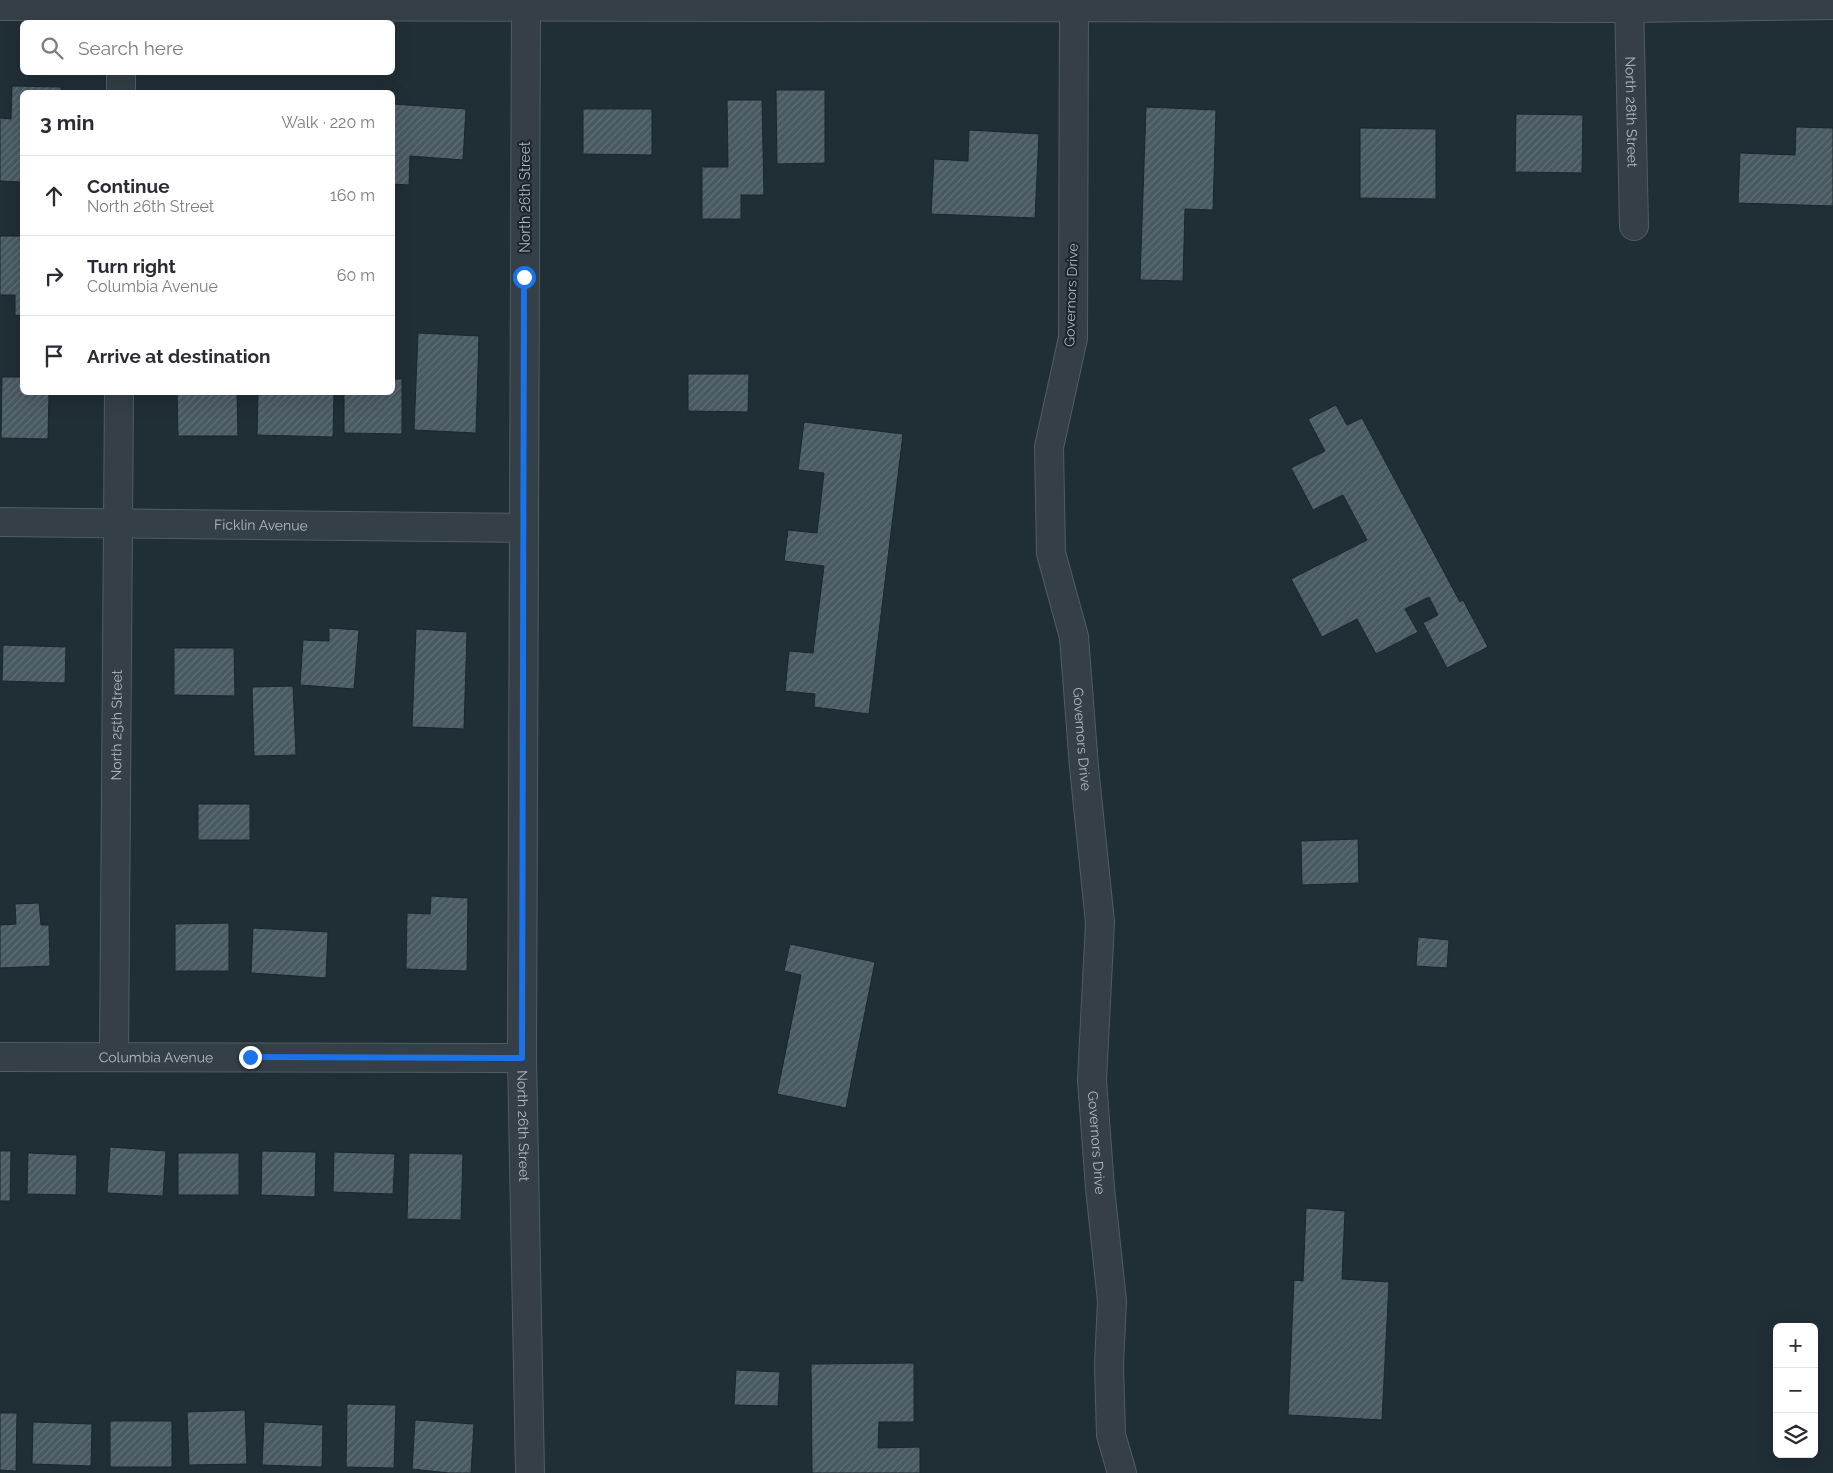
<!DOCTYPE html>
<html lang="en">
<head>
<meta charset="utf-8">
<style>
  :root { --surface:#fff; --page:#f2f2f3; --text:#2b2b33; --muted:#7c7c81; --line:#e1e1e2 }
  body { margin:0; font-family:Raleway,sans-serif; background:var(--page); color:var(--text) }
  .controls { position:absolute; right:15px; bottom:15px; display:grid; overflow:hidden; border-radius:8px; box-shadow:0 5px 20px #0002 }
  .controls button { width:45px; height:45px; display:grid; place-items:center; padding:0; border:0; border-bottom:1px solid var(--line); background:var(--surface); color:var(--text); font:25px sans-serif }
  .stop { position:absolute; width:15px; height:15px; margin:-11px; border:4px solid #1a73e8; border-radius:50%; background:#fff }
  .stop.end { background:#1a73e8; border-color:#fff; box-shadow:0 1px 5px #0008 }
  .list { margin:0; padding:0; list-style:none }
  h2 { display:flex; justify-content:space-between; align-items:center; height:65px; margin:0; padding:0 20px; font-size:21px }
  h2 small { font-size:16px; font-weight:400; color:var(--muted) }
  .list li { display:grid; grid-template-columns:32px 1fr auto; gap:15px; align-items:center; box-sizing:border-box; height:80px; padding:0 20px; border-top:1px solid var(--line) }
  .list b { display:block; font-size:19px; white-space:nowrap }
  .list p { margin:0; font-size:16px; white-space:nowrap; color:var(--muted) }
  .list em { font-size:16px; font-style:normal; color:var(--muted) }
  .icon { flex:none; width:28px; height:28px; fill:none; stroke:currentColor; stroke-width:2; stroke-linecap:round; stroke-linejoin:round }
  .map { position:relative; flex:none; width:1833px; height:1473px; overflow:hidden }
  .search { position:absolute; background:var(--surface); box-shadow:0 5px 20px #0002; left:20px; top:20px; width:375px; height:55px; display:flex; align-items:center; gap:12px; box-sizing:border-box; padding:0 18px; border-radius:8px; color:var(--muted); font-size:19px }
  .panel { position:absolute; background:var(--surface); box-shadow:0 5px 20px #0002; left:20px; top:90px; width:375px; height:305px; border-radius:8px }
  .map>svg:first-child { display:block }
</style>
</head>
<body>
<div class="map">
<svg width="1833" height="1473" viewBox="0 0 1833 1473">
  <defs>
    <pattern id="building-hatch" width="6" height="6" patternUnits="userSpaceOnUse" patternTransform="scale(1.25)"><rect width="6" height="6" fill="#495962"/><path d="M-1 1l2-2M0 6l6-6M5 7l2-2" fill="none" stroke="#616f77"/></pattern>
  </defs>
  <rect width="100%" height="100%" fill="#202e36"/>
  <g fill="url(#building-hatch)" stroke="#1b262d">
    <polygon points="12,86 61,87 61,92 22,92 22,182 0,181 0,118 11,119"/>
    <polygon points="776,90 825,90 825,163 777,164"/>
    <polygon points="178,91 236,92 178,92"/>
    <polygon points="727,100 762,100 764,195 741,195 741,219 702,219 702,167 728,167"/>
    <polygon points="392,104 466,109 463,160 410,156 409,185 392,184"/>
    <polygon points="1146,107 1216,110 1213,210 1185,209 1183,281 1140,280"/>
    <polygon points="583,109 652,109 652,155 583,154"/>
    <polygon points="1516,114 1583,115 1582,173 1515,172"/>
    <polygon points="1796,127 1833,128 1833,206 1738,203 1740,153 1795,155"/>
    <polygon points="1360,128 1436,129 1436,199 1360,198"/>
    <polygon points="969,130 1039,134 1035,218 931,214 934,159 968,161"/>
    <polygon points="0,236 22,236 22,316 15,315 15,295 0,295"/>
    <polygon points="418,333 479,336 476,433 414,430"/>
    <polygon points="688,374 749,374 748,412 688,411"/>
    <polygon points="2,377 22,377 22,392 49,392 48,439 1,438"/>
    <polygon points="392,379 402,379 402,434 344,433 344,392 392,392"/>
    <polygon points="177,392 237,392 238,436 178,436"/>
    <polygon points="258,392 334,392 333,437 257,435"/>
    <polygon points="1336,405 1347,425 1362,418 1460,602 1463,600 1488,647 1447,668 1423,623 1438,615 1429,597 1405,609 1418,632 1376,654 1357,619 1322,637 1291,579 1367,540 1343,495 1313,510 1291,468 1325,451 1308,419"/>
    <polygon points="804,422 903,434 869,714 814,707 815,694 785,691 789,651 813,653 824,566 784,561 788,530 817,533 824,473 798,470"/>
    <polygon points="329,628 359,630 354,689 300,685 303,640 329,641"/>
    <polygon points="416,629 467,632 464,729 412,727"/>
    <polygon points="3,645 66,647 65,683 2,681"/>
    <polygon points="174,648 234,648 235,696 174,695"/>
    <polygon points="293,686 296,755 254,756 252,687"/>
    <rect x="198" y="804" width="52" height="36"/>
    <polygon points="1358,839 1359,883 1302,885 1301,841"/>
    <polygon points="431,896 468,898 467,971 406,969 407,913 430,914"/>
    <polygon points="39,903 41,925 49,925 50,966 0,968 0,925 16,924 15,904"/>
    <polygon points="229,923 229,971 175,971 175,924"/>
    <polygon points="253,928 328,932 326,978 251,973"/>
    <polygon points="1418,937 1449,940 1447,968 1416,966"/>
    <polygon points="790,944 875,962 846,1108 777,1094 801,975 784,971"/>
    <polygon points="110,1147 166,1151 163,1196 107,1193"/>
    <polygon points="0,1151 11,1151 10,1201 0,1201"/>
    <polygon points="262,1151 316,1152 315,1197 261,1195"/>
    <polygon points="334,1152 395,1154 393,1194 333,1192"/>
    <polygon points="28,1153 77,1155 76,1195 27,1194"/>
    <rect x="178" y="1153" width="61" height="42"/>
    <polygon points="409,1153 463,1154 461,1220 407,1219"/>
    <polygon points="1306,1208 1345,1211 1342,1279 1389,1282 1382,1420 1288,1415 1294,1280 1303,1281"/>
    <polygon points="914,1363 914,1422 879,1422 878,1448 920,1447 920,1473 812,1473 811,1364"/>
    <polygon points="736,1370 780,1372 778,1406 734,1405"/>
    <polygon points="347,1404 396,1405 394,1468 346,1467"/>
    <polygon points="245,1410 247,1464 189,1465 187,1412"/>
    <polygon points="0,1413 17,1413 16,1471 0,1470"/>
    <polygon points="415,1420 474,1424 471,1473 449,1473 412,1469"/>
    <rect x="110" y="1421" width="62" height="46"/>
    <polygon points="33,1422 92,1424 91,1466 32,1464"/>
    <polygon points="264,1422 323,1425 322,1467 262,1465"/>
  </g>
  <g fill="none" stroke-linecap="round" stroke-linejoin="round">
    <g stroke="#515d65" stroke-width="30">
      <g id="minor">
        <path id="s1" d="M526 0 522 1058 530 1473"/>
        <path id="s2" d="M1074 0 1073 338 1049 447 1051 553 1074 637 1084 767 1100 922 1092 1080 1100 1188 1112 1301 1109 1365 1111 1435 1122 1473"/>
        <path id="s3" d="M1629 0 1634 226"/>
        <polyline points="0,6 1629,8 1833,5"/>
        <polyline points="121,92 121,72"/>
        <path id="s4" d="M0 522 523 528"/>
        <path id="s5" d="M0 1057 522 1058"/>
        <path id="s6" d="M114 1057 119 392"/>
      </g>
    </g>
    <use href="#minor" stroke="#343f47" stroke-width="28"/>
  </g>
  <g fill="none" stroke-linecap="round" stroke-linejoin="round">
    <polyline stroke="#1a73e8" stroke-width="6" points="250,1057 522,1058 524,277"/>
  </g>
  <g text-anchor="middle" stroke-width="4" stroke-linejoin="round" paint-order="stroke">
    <g font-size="14" fill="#aebbc4" stroke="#19242b">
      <text dy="5" stroke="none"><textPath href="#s3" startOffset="112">North 28th Street</textPath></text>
      <text transform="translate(525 197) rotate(-90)" y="5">North 26th Street</text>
      <text transform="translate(1071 295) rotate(-88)" y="5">Governors Drive</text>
      <text dy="5" stroke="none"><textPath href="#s4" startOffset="261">Ficklin Avenue</textPath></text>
      <text dy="5" stroke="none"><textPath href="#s6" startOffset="332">North 25th Street</textPath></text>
      <text dy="5" stroke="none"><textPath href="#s2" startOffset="745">Governors Drive</textPath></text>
      <text dy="5" stroke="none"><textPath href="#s5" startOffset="156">Columbia Avenue</textPath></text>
      <text dy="5" stroke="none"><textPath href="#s1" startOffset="1126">North 26th Street</textPath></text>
      <text dy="5" stroke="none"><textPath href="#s2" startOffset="1150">Governors Drive</textPath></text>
    </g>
  </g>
</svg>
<div class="controls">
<button>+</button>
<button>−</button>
<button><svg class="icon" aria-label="layers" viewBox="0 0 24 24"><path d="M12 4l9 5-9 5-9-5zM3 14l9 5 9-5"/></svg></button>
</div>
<div class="stop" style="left:524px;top:277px"></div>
<div class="stop end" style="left:250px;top:1057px"></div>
<div class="search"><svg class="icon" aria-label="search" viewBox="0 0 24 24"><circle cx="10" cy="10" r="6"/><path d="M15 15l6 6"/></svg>Search here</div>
<section class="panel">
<h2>3 min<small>Walk · 220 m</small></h2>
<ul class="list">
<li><svg class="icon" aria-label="ahead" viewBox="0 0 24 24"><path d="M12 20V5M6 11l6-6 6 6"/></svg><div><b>Continue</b><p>North 26th Street</p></div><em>160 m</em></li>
<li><svg class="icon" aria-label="right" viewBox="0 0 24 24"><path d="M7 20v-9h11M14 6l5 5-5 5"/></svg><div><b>Turn right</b><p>Columbia Avenue</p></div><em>60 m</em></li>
<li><svg class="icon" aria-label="arrive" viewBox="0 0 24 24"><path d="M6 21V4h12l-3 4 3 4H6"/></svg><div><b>Arrive at destination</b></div></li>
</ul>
</section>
</div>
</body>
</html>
